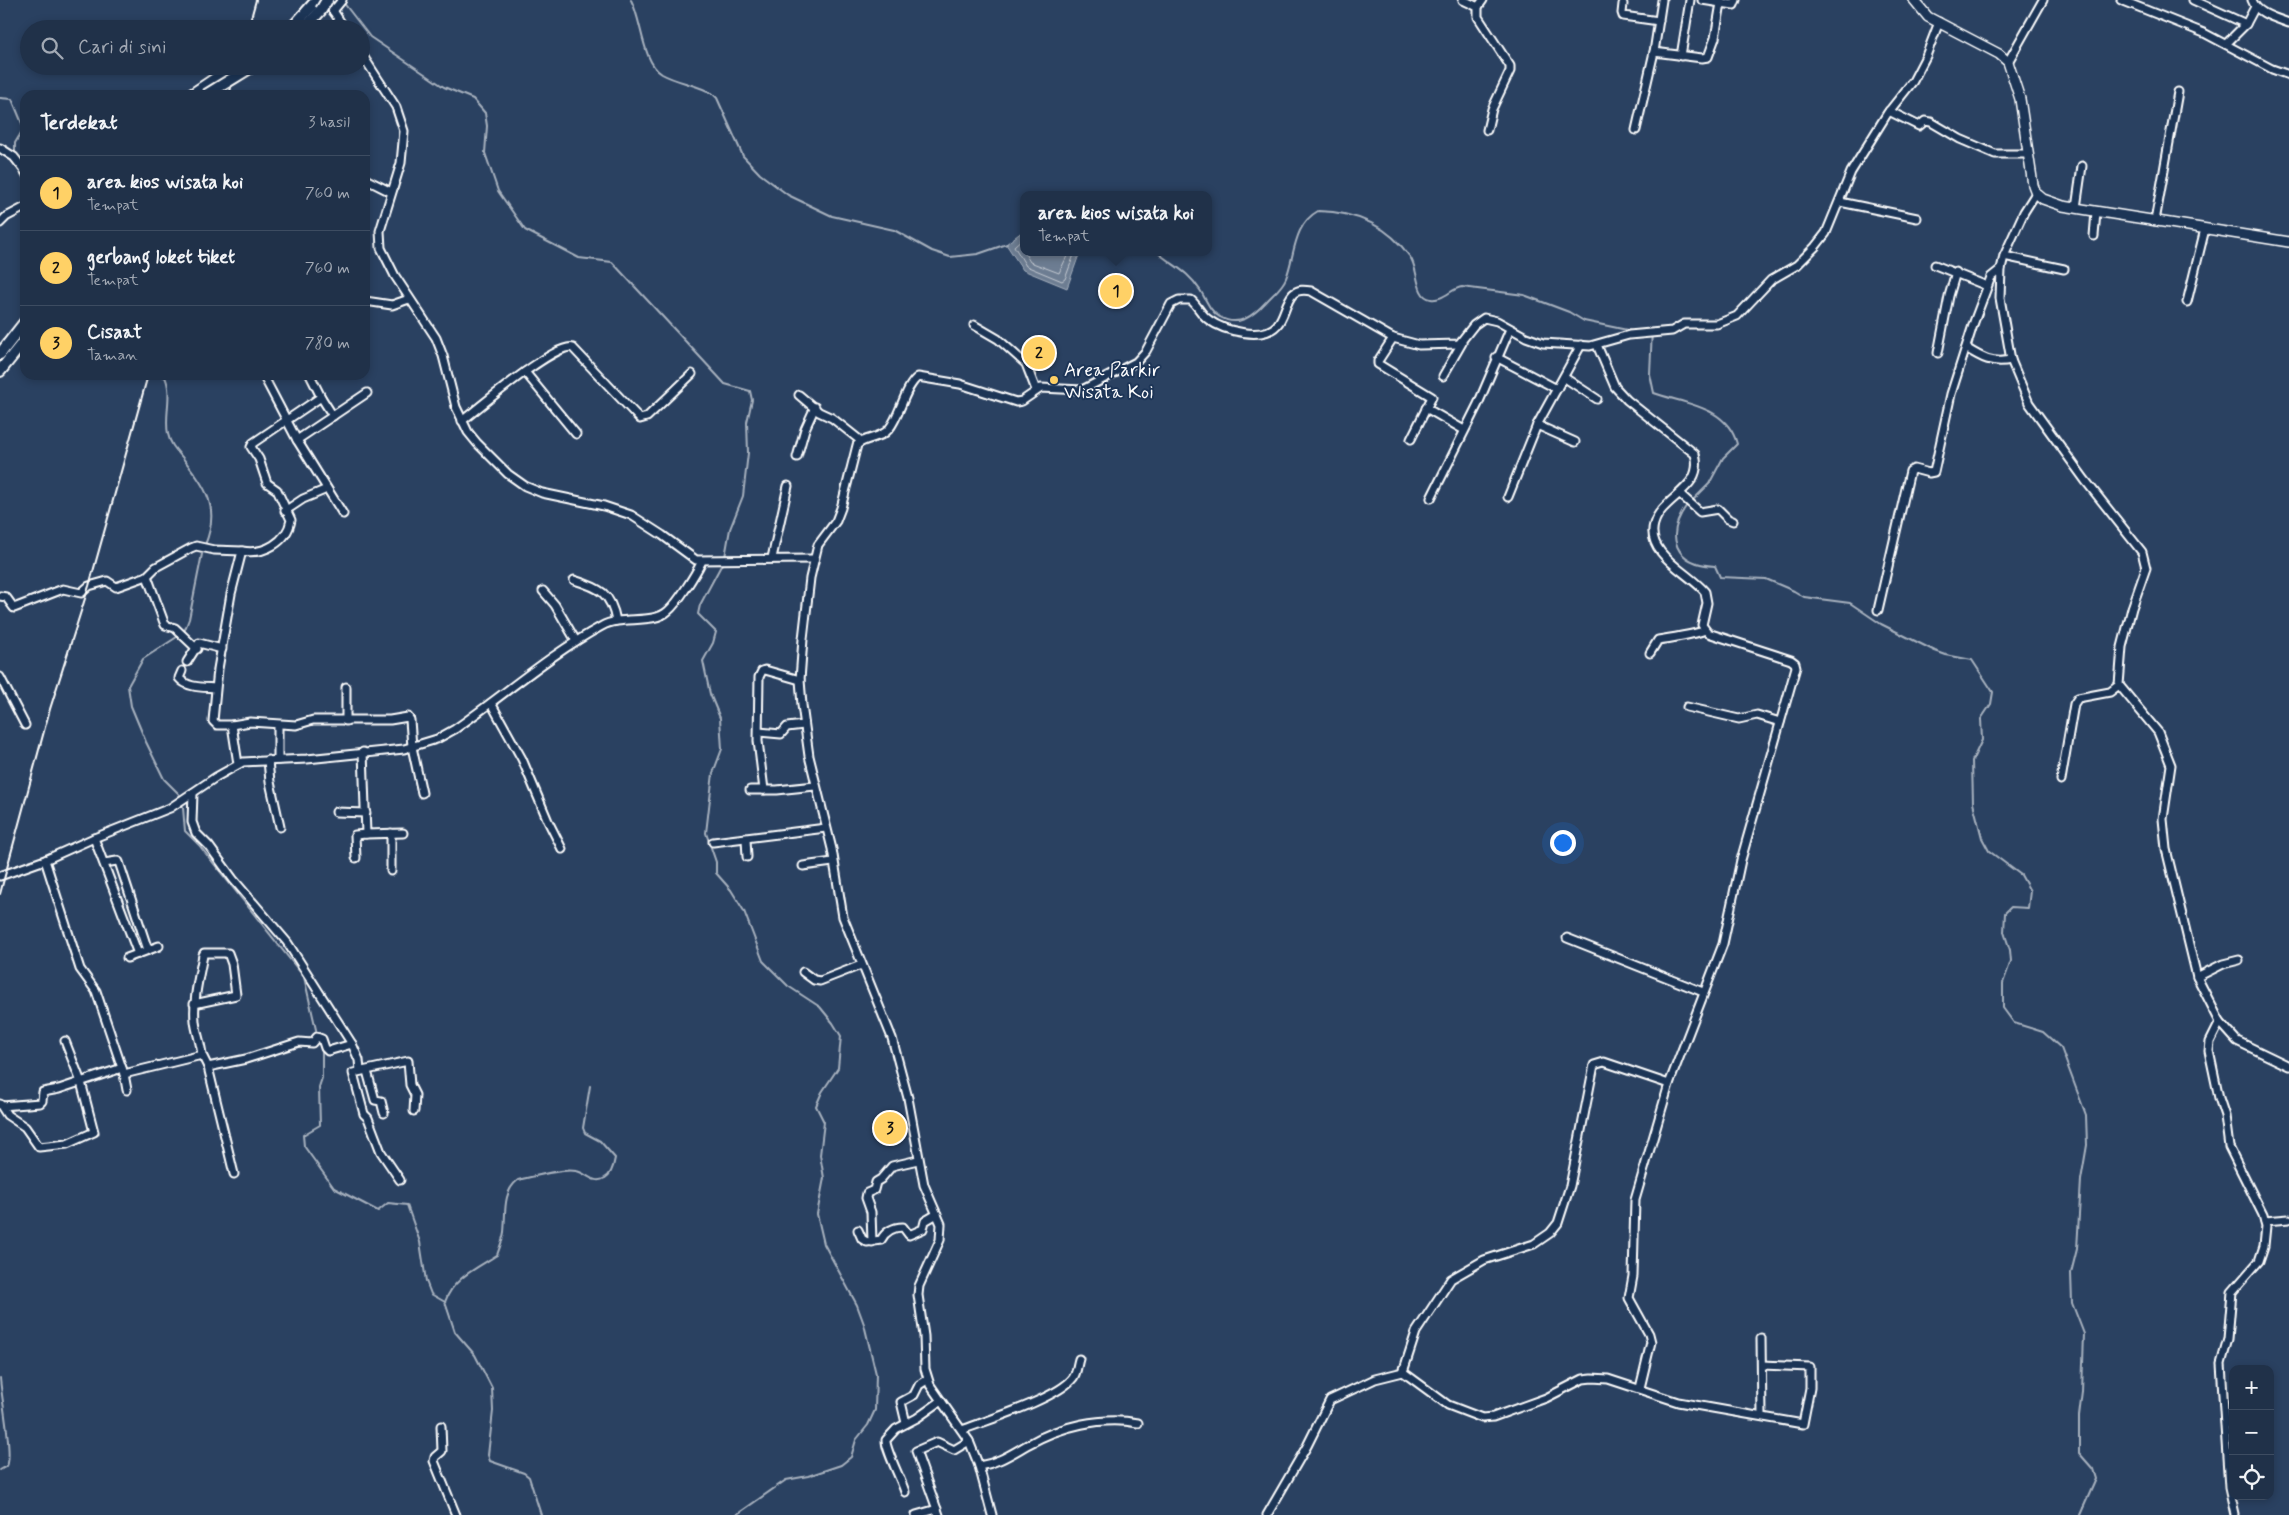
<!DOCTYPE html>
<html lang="id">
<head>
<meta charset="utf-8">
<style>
  :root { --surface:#203149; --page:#283950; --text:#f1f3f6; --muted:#a2a9b4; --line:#3d4c61; --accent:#ffd166 }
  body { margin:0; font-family:Mynerve,sans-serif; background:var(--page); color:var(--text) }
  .controls { position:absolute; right:15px; bottom:15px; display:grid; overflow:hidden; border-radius:10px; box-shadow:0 2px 8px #0003 }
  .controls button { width:45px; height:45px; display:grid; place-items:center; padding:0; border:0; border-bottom:1px solid var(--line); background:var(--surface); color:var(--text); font:25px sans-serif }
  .you { position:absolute; left:1562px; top:842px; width:18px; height:18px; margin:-12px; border:4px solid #fff; border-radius:50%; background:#1a73e8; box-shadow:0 0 0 8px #1a73e833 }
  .badge { display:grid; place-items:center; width:32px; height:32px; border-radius:50%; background:var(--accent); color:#111; font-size:16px; font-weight:700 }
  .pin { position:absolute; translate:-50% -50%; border:2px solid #fff; box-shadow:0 1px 5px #0006 }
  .popup { position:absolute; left:1020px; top:191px; width:192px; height:65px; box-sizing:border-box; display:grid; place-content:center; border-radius:10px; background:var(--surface); filter:drop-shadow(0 1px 4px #0005); font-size:16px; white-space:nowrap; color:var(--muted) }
  .popup b { font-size:19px; color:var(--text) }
  .popup::after { content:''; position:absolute; left:50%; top:100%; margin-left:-10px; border:10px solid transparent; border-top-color:var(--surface) }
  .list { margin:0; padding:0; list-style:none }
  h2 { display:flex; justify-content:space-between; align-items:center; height:65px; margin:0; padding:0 20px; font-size:21px }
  h2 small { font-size:16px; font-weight:400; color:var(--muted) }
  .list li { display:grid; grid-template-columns:32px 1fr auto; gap:15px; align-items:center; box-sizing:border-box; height:75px; padding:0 20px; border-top:1px solid var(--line) }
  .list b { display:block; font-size:19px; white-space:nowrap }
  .list p { margin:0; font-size:16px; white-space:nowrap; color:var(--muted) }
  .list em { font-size:16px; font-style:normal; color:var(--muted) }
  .icon { flex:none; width:28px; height:28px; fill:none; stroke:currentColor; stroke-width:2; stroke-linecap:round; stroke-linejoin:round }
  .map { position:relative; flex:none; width:2289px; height:1515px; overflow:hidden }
  .search { position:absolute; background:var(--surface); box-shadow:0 2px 8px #0003; left:20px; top:20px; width:350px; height:55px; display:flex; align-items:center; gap:12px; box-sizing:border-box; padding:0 18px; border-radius:28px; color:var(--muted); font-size:19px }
  .panel { position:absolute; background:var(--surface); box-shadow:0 2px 8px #0003; left:20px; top:90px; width:350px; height:290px; border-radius:15px }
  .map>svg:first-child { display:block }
</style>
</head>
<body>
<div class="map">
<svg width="2289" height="1515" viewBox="0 0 2289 1515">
  <rect width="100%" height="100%" fill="#2a4161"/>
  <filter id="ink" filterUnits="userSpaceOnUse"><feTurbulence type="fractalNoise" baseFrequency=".02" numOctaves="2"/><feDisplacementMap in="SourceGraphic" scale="10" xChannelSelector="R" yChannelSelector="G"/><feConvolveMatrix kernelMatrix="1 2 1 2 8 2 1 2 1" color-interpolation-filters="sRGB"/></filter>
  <g filter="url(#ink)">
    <polygon fill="#6d7d92" stroke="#a7b1be" points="1023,231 1024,252 1080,252 1067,288 1023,270 1006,244"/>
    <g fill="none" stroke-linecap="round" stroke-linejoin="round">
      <g stroke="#c5cbd3" stroke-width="1">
        <polyline points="1024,237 1014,246 1026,266 1062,281 1065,279 1075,252"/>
        <polyline points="1024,252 1030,262 1059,273 1069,252"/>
      </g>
      <g stroke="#a7b1be" stroke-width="2">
        <path d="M631 0C642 20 642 62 662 74 678 83 697 84 713 94L717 98 743 156 760 174 788 195 832 216 894 230 932 251 950 257 978 254 1007 244"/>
        <polyline points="343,2 370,37 444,87 473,99 485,113 487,126 485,153 498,191 525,230 579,258 612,262 725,384 750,391 752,400 747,422 748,453 743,496 730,529 725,557"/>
        <polyline points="0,98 12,99 24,128 15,143 15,155"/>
        <polyline points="15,164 25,181"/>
        <path d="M1157 252C1173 266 1187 270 1200 290 1206 299 1210 312 1220 317 1239 328 1254 315 1266 302 1273 294 1282 288 1286 278 1295 255 1293 225 1318 211 1357 212 1388 225 1410 257 1419 269 1415 297 1431 299 1443 301 1452 288 1462 287L1524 295 1569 312 1584 321 1632 331"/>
        <path d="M1639 331 1652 329 1650 374 1654 393C1685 404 1727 406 1737 444L1723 458 1709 484 1691 502"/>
        <path d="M158 375 165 377C173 394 164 416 168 434 170 444 176 450 182 457 205 487 221 506 205 545"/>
        <path d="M1687 505C1664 537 1675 564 1715 566L1720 577 1766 579 1794 591 1804 597 1850 603 1881 624 1935 651 1946 655 1972 660 1993 692 1991 704 1981 719 1982 740 1972 761 1973 803 1982 838 1989 851 2021 875 2030 891 2028 908 2011 907 2005 913 2004 932 2010 950 2011 961 2003 983V1008L2014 1023 2043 1032 2061 1048 2086 1115 2087 1145 2081 1180 2077 1249 2071 1273 2072 1303 2084 1334 2082 1392 2079 1416V1453L2093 1469 2096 1479 2080 1515"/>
        <polyline points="723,562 700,605 698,614 716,632 713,643 703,661 710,694 720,718 722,749 713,773 706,833 716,862 716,873 731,890 744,911 763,961 788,986 820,1007 833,1023 841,1036 838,1068 822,1092 816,1106 824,1122 820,1155 824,1178 817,1214 824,1244 857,1305 864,1324 876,1374 875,1410 868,1425 856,1440 851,1457 841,1465 808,1476 786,1480 736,1515"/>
        <polyline points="184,632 189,619 203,549"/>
        <polyline points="180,635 143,659 128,686 131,706 146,742 164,779 179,794 183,808 185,831 199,845 304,977 317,1034"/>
        <polyline points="322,1048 322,1078 319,1087 320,1125 303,1135 304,1146 334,1188 378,1211 388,1203 407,1205 420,1242 426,1281 431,1294 445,1302"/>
        <path d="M0 1378C1 1395 13 1455 7 1466L0 1470"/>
        <path d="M541 1515 529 1477 524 1473 490 1461 488 1455 493 1411 492 1388 475 1355 455 1332 445 1302C453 1278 477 1268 497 1255 500 1247 503 1239 504 1232 506 1214 502 1192 518 1180 533 1177 562 1168 576 1171 587 1173 594 1185 605 1178 611 1175 614 1164 615 1158L600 1141 585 1133 583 1128 590 1086"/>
      </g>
      <g stroke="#fff" stroke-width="11">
        <g id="minor">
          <polyline points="326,0 345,29"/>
          <polyline points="1463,0 1478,7"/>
          <polyline points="1483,0 1478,7 1478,17 1510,66 1510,71 1492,109 1487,130"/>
          <polyline points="1702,0 1721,3 1721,0"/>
          <polyline points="2121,0 2204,33 2272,69 2289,75"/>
          <polyline points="2193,0 2246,24"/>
          <path d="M2252 0C2257 14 2276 18 2289 23"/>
          <polyline points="1623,4 1622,13 1623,16 1659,21"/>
          <polyline points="333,11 342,0"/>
          <polyline points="2226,44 2246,24 2255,7"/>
          <polyline points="1654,52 1702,58 1708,57 1715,38 1721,3 1734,5 1736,0"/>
          <polyline points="361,53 396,107 404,131 401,163 380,231 381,248 395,276 436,338 443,356 456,407 468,432 477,443 508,474 525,486 542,493 604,506 631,515 662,535 696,560 814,559"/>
          <polyline points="1681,56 1690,0"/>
          <polyline points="2008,62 2043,0"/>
          <polyline points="1889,111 1919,126 1925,121 1931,122 1960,139 1995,154 2028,154"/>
          <polyline points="1636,130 1654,52 1662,0"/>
          <polyline points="0,148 14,157 25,171"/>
          <polyline points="365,179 391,192"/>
          <polyline points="2036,193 2024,212 2004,256 2001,269 2000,298 2011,360 2029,403 2085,480 2142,552 2146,568 2132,608 2122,647 2119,685 2158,732 2171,765 2163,819 2166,849 2197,977 2220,1022 2237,1041 2289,1066"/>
          <polyline points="1840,202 1917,218"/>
          <polyline points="2076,208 2082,166"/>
          <polyline points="2155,221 2178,92"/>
          <polyline points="0,223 6,217 25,207"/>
          <polyline points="2094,236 2096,212"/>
          <polyline points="2004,256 2064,269"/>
          <polyline points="1935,265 1987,286"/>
          <polyline points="365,301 392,305 409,299"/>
          <polyline points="2187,302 2205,229"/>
          <polyline points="974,325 998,339 1026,364 1036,390"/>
          <polyline points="1393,338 1378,361 1378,364 1432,397 1411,439"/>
          <path d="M1597 345 1615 387 1627 400 1695 454C1705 489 1662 496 1654 524 1645 554 1691 574 1705 592L1707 603 1702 625 1708 633 1791 660 1795 663 1796 667 1741 860 1723 944 1669 1084 1635 1200 1633 1276 1629 1298 1649 1334 1651 1342 1640 1388"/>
          <path d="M1966 348C1982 358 1992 364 2011 360"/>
          <polyline points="1938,353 1949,296 1956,272"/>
          <polyline points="1496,357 1557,389"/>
          <polyline points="525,372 576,434"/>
          <polyline points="263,375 297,440 343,514"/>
          <polyline points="1443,376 1462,343"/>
          <polyline points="1565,378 1597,399"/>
          <polyline points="799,395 819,412 832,418 861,441"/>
          <polyline points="321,397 333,416"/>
          <polyline points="1426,408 1464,430"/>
          <path d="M462 421C478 408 558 341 573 348L640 419 647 417 692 374"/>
          <polyline points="1537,425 1575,442"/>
          <polyline points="297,440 367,393"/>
          <polyline points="797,457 805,429 815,407"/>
          <polyline points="1680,494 1700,512 1718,509 1728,519 1733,521"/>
          <polyline points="1508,497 1537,425 1581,345"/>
          <polyline points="1431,498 1478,404 1510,329"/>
          <polyline points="285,511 303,499 327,489"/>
          <polyline points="772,558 788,486"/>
          <polyline points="147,576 165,625 175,628 197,649"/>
          <path d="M574 580C600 588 611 593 616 621"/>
          <polyline points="543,591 555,605 576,641"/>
          <polyline points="0,596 6,597 14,608 63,589 81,593 89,586 107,581 116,587 147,576 156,567 191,548 196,546 214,550 242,551"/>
          <polyline points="1878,610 1910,471 1914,469 1929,473 1934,472 1951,394 1974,322 1991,277 2001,269"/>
          <path d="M1650 653 1658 640C1666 639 1701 633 1705 630"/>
          <polyline points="187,662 199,643 222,649"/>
          <path d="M182 671 179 678C187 688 203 687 215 688"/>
          <polyline points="0,677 25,725"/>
          <polyline points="491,703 522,759 548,821 562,849"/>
          <polyline points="1687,707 1739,719 1757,715 1780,722"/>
          <polyline points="346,721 346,687"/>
          <polyline points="232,725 250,722 296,725 313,720 390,720 408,717 410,720 412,747 422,793"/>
          <polyline points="278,725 278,760"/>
          <polyline points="759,732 781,734 787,727 804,725"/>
          <polyline points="363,752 366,834 403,833"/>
          <polyline points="268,760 270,782 280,827"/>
          <path d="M238 764 232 725H217L213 721 218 669 231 594 242 551C264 555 287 542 291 520L277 490 267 483 259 459 251 447 253 443 321 397 310 375"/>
          <polyline points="2061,780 2074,704 2078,698 2110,692 2119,685"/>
          <polyline points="750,790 777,790 815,786"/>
          <polyline points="764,790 758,741 759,677 762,671 765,670 800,680"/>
          <polyline points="193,793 192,822 196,833 209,846 233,879 287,942 352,1044 359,1060 360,1071"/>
          <polyline points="336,812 366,813"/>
          <polyline points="94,838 138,954"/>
          <polyline points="746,839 747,857"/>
          <polyline points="713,842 826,828"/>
          <polyline points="356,858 355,835 366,834"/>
          <polyline points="45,860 80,969 96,991 124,1074 202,1055 208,1067 234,1174"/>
          <polyline points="104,863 117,861 119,862 148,950"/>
          <polyline points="803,866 833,862"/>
          <polyline points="391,871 391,833"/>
          <path d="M0 876 45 860 94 838 170 808 216 777 243 762 307 759 404 749 437 739 455 729C504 695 550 654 602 626 621 615 653 625 668 611 678 603 696 573 702 561"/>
          <polyline points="1567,938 1703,992"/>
          <polyline points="127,958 159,946"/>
          <polyline points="803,972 814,980 820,981 861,965"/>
          <polyline points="2197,977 2223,964 2239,960"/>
          <path d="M194 1004 236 995 232 964 228 953H204L203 955C199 977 193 999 195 1021 196 1032 201 1043 202 1055"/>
          <polyline points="2220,1022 2210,1042 2209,1051 2219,1098 2225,1116 2229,1147 2263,1215 2266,1226 2264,1246 2259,1261 2232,1292 2228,1339 2221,1364 2229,1488 2235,1515"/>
          <polyline points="208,1067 246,1059 299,1042 312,1043 317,1037 322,1039 325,1048 328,1051 352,1044"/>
          <polyline points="367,1071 375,1100 381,1101 384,1113"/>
          <polyline points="124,1074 127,1090"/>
          <polyline points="0,1104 7,1115 25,1127 39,1147 67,1144 94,1132 81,1082 65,1041"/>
          <polyline points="2,1106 40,1103 42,1101 43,1092 59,1089 122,1068"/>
          <polyline points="400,1180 381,1152 368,1118 364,1114 353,1073 408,1061 410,1085 415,1095 414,1111"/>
          <polyline points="2265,1221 2289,1219"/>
          <path d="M858 1230 862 1239 867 1242 881 1240C885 1232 893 1227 903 1227L909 1235 923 1229 925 1221 937 1214"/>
          <polyline points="872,1242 871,1212 866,1198 867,1193 874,1190 876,1182 881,1179 892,1166 918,1160"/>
          <polyline points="1761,1338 1762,1416"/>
          <polyline points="1403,1372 1448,1405 1482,1418 1493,1417 1546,1398 1583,1379 1592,1378 1608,1379 1678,1402 1803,1424 1810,1388 1810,1367 1762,1365"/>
          <polyline points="906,1423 901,1402 914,1395 919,1385 927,1380"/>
          <polyline points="441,1426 442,1451 435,1457 434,1461 456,1515"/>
          <path d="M962 1430C988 1420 1058 1398 1073 1378 1077 1373 1077 1365 1079 1359"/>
          <path d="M979 1466C998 1463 1011 1454 1027 1445 1060 1426 1102 1416 1138 1423"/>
          <path d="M905 1492C902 1481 885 1449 886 1440L896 1429 917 1418 941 1401"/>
          <polyline points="916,1515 937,1509"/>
          <polyline points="939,1515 916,1451 937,1442 954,1450 969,1441"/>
          <path d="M992 1515 979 1466 969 1441 930 1385 925 1369 924 1336 918 1295 919 1286 940 1240 941 1224 924 1185 908 1098 892 1038 843 917 832 849 809 756 802 705 800 680 803 639 810 578 818 545 836 521 841 508 857 445C865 437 881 439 889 429 900 416 905 386 918 377L960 384 1016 402 1022 401 1041 388 1082 390 1136 362 1146 351 1171 304 1179 300H1191C1198 306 1201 315 1209 320 1224 331 1263 341 1277 325 1285 316 1285 303 1293 294 1298 289 1305 290 1311 291L1393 338 1419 345 1459 344 1474 325 1484 318 1497 321 1526 337 1543 343 1590 346 1629 335 1672 331 1684 324H1717L1737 316 1771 280 1797 265 1815 247 1826 233 1851 172 1887 114 1913 81 1926 56 1939 22"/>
          <polyline points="1267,1515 1307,1446 1330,1400 1375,1379 1403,1372 1416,1332 1451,1279 1484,1260 1534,1244 1550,1233 1558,1223 1570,1186 1594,1065 1604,1062 1669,1084"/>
        </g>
      </g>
      <g stroke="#fff" stroke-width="12">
        <polyline id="tertiary" points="1914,0 1928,17 1999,54 2008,62 2020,99 2033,185 2036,193 2043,199 2063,206 2289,242"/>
      </g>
      <g stroke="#fff" stroke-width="14">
        <g id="primary">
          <polyline points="291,29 317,0"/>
          <polyline points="304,29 321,10"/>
          <polyline points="191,95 234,66"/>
          <polyline points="0,354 25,322"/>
          <polyline points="0,371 25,340"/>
        </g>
      </g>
      <use href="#minor" stroke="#1d3557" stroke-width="7"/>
      <use href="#tertiary" stroke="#1d3557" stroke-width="9"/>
      <use href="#primary" stroke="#1d3557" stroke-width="10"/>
      <g stroke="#fff" stroke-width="2">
        <polyline points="248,29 256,0"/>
        <polyline points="229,95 237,66"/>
        <polyline points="0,894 50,709 89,586 148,375"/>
      </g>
      <g stroke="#fff" stroke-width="14" stroke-linecap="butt">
        <g id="primary-bridge">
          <polyline points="321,10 327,0"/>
          <polyline points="206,95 253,66"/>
        </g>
      </g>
      <use href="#primary-bridge" stroke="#1d3557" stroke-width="10"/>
    </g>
  </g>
  <circle fill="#ffd166" stroke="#1d3557" stroke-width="2" cx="1054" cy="380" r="5"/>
  <g text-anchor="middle" stroke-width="4" stroke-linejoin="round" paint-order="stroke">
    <g font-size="19" fill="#fff" stroke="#1d3557" text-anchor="start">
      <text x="1064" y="376">Area Parkir<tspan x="1064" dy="22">Wisata Koi</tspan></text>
    </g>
  </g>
</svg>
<div class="controls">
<button>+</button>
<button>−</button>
<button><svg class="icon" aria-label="locate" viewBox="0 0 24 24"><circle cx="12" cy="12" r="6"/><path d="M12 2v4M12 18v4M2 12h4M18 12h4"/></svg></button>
</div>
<div class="you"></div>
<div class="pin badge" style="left:1116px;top:291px">1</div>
<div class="popup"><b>area kios wisata koi</b>Tempat</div>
<div class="pin badge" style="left:1039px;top:353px">2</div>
<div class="pin badge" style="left:890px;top:1128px">3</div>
<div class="search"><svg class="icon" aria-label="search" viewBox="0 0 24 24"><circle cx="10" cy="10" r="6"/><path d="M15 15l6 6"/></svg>Cari di sini</div>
<section class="panel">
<h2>Terdekat<small>3 hasil</small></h2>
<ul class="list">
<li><span class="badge">1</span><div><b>area kios wisata koi</b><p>Tempat</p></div><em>760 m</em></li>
<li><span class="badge">2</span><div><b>gerbang loket tiket</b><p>Tempat</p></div><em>760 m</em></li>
<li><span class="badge">3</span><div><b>Cisaat</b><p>Taman</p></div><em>780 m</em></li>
</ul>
</section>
</div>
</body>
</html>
